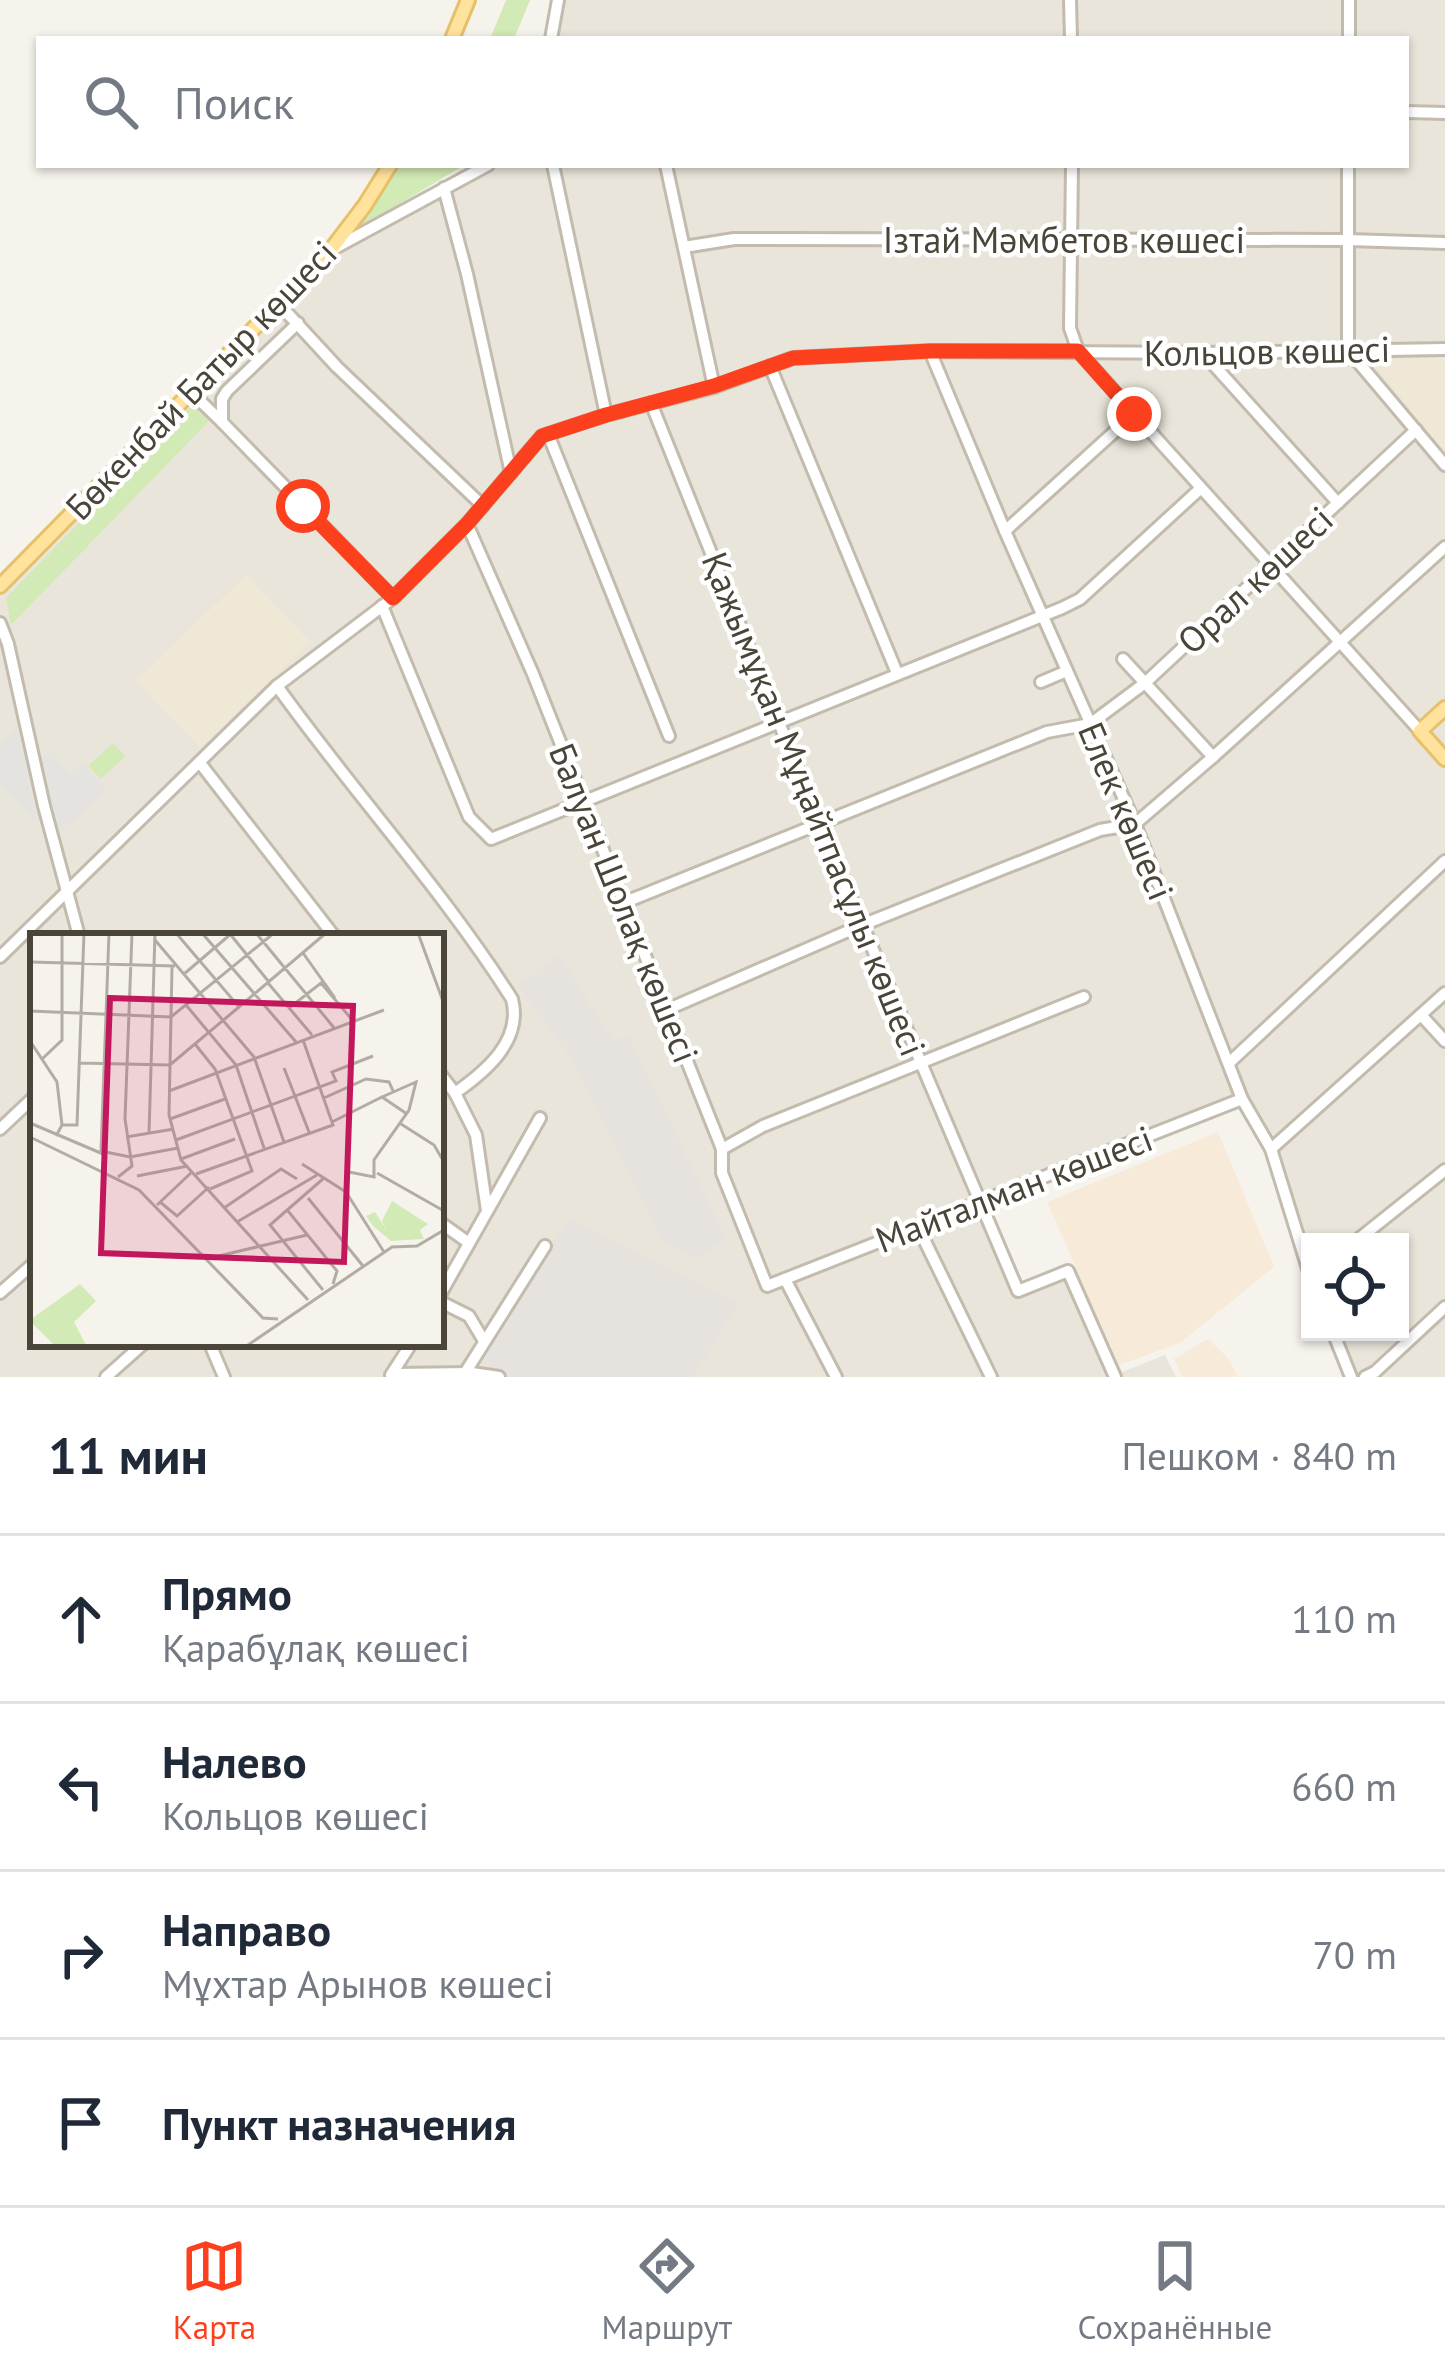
<!DOCTYPE html>
<html lang="ru">
<head>
<meta charset="utf-8">
<style>
  :root { --surface:#fff; --page:#f6f6f7; --text:#1f2937; --muted:#747a83; --line:#e0e1e3; --accent:#fc3f1d }
  body { margin:0; font-family:"PT Sans",sans-serif; background:var(--page); color:var(--text) }
  .controls { position:absolute; right:36px; bottom:36px; display:grid; overflow:hidden; border-radius:0px; box-shadow:0 3px 9px #0004 }
  .controls button { width:108px; height:108px; display:grid; place-items:center; padding:0; border:0; border-bottom:3px solid var(--line); background:var(--surface); color:var(--text); font:60px sans-serif }
  .stop { position:absolute; width:36px; height:36px; margin:-27px; border:9px solid #fc3f1d; border-radius:50%; background:#fff }
  .stop.end { background:#fc3f1d; border-color:#fff; box-shadow:0 3px 12px #0008 }
  .list { margin:0; padding:0; list-style:none }
  h2 { display:flex; justify-content:space-between; align-items:center; height:156px; margin:0; padding:0 48px; font-size:51px }
  h2 small { font-size:39px; font-weight:400; color:var(--muted) }
  .list li { display:grid; grid-template-columns:78px 1fr auto; gap:36px; align-items:center; box-sizing:border-box; height:168px; padding:0 48px; border-top:3px solid var(--line) }
  .list b { display:block; font-size:45px; white-space:nowrap }
  .list p { margin:0; font-size:39px; white-space:nowrap; color:var(--muted) }
  .list em { font-size:39px; font-style:normal; color:var(--muted) }
  .icon { flex:none; width:66px; height:66px; fill:none; stroke:currentColor; stroke-width:2; stroke-linecap:round; stroke-linejoin:round }
  .map { position:relative; flex:none; width:1445px; height:1377px; overflow:hidden }
  .search { position:absolute; background:var(--surface); box-shadow:0 3px 9px #0004; left:36px; right:36px; top:36px; height:132px; display:flex; align-items:center; gap:30px; box-sizing:border-box; padding:0 42px; border-radius:0px; color:var(--muted); font-size:45px }
  .sheet { height:828px; background:var(--surface) }
  nav { display:flex; justify-content:space-around; align-items:center; box-sizing:border-box; height:168px; border-top:3px solid var(--line); background:var(--surface); font-size:33px; color:var(--muted) }
  nav a { display:grid; justify-items:center; gap:6px }
  nav .on { color:var(--accent) }
  .map>svg:first-child { display:block }
</style>
</head>
<body>
<div class="map">
<svg width="1445" height="1377" viewBox="0 0 1445 1377">
  <rect width="100%" height="100%" fill="#f6f3ec"/>
  <path fill="#eae5da" fill-rule="evenodd" d="M558 0H1445V1377H1351L1333 1332H1400V1242H1310V1275L1271 1149 1242 1099 979 1204 1018 1291 1076 1267 1122 1372 1165 1355 1176 1377H0V586L330 251 488 165H1406V39H551ZM33 936H441V1344H33Z"/>
  <g fill="#f7ead8">
    <polygon points="1218,1132 1274,1267 1180,1343 1119,1365 1047,1202"/>
    <polygon points="1208,1339 1227,1357 1238,1377 1182,1377 1174,1359"/>
  </g>
  <g fill="#e6e2dd">
    <polygon points="559,955 613,1040 629,1036 726,1239 697,1259 663,1240 567,1052 518,986"/>
    <polygon points="569,1218 738,1304 693,1377 507,1377 478,1360"/>
  </g>
  <g fill="#efe8d6">
    <polygon points="1445,357 1445,454 1370,360"/>
    <polygon points="246,575 310,642 200,748 136,681"/>
  </g>
  <g fill="#d2eab5">
    <polygon points="506,0 530,0 514,39 490,39"/>
    <polygon points="397,165 464,165 347,236"/>
    <polygon points="193,405 209,421 11,625 6,598"/>
    <polygon points="113,743 125,756 101,779 88,766"/>
  </g>
  <g fill="#e5e3e0">
    <polygon points="17,726 37,821 0,786 0,744"/>
    <polygon points="50,750 70,775 82,763 105,789 67,826 55,829 40,760"/>
  </g>
  <g fill="none" stroke-linecap="round" stroke-linejoin="round">
    <g stroke="#c2bbae" stroke-width="16">
      <g id="minor">
        <polyline points="1070,0 1071,39"/>
        <polyline points="551,39 558,0"/>
        <polyline points="1349,39 1349,0"/>
        <polyline points="1406,112 1445,113"/>
        <polyline points="553,165 606,415"/>
        <polyline points="666,165 714,387"/>
        <polyline points="1072,165 1070,328 1078,351 1420,731"/>
        <polyline points="1348,165 1348,350 1445,465"/>
        <polyline points="444,188 467,274 511,473"/>
        <polyline points="684,247 734,239 1348,240 1445,243"/>
        <polyline points="333,249 488,165"/>
        <polyline points="278,303 337,367 483,506"/>
        <polyline points="298,323 227,391 222,399 222,422 393,598"/>
        <polyline points="930,351 1005,531 1135,824 1242,1099 1271,1149 1310,1275"/>
        <polyline points="1203,353 1338,503"/>
        <polyline points="770,366 897,673"/>
        <polyline points="191,392 222,422"/>
        <polyline points="651,403 820,825 1018,1291 1068,1271 1115,1377"/>
        <polyline points="548,434 669,736"/>
        <polyline points="467,524 533,674 722,1149 722,1173 767,1286 1242,1099"/>
        <polyline points="1005,531 1134,414"/>
        <polyline points="382,606 469,817 491,839 1062,608 1080,599 1200,489"/>
        <polyline points="0,623 8,644 44,806 79,936"/>
        <polyline points="1123,659 1213,757"/>
        <polyline points="1041,682 1067,671"/>
        <path d="M277 686C353 792 442 889 512 999 523 1041 485 1072 455 1093"/>
        <polyline points="200,763 334,936"/>
        <polyline points="623,903 1047,732 1090,724 1145,683 1416,430"/>
        <polyline points="0,957 277,686 393,598 467,524 542,436 606,415 714,387 793,358 930,351 1203,353 1445,349"/>
        <polyline points="666,1010 862,925 1100,830 1135,824 1213,757 1445,547"/>
        <polyline points="1421,1015 1445,1041"/>
        <polyline points="1229,1063 1445,861"/>
        <polyline points="441,1075 455,1093 476,1135 487,1211"/>
        <polyline points="0,1129 33,1098"/>
        <polyline points="722,1149 763,1126 1084,997"/>
        <polyline points="1271,1149 1445,993"/>
        <polyline points="441,1223 469,1243"/>
        <polyline points="918,1227 991,1377"/>
        <polyline points="1355,1242 1445,1170"/>
        <polyline points="785,1279 836,1377"/>
        <polyline points="0,1293 33,1264"/>
        <polyline points="441,1293 540,1118"/>
        <polyline points="441,1302 469,1316 484,1341"/>
        <polyline points="1333,1332 1351,1377"/>
        <polyline points="210,1344 224,1377"/>
        <polyline points="465,1373 545,1246"/>
        <polyline points="393,1374 472,1373 499,1377"/>
        <polyline points="391,1375 411,1344"/>
        <polyline points="106,1377 143,1344"/>
        <polyline points="1365,1377 1375,1372 1445,1307"/>
      </g>
    </g>
    <g stroke="#e6c16a" stroke-width="18">
      <g id="major">
        <polyline points="452,39 468,0"/>
        <polyline points="0,586 330,251 365,205 390,165"/>
        <polyline points="1445,708 1420,731 1445,759"/>
      </g>
    </g>
    <use href="#minor" stroke="#fff" stroke-width="10"/>
    <use href="#major" stroke="#ffe39c" stroke-width="12"/>
  </g>
  <g fill="none" stroke-linecap="round" stroke-linejoin="round">
    <polyline stroke="#fc3f1d" stroke-width="15" points="303,506 393,598 467,524 542,436 548,434 606,415 714,386 793,358 930,351 1078,351 1134,414"/>
  </g>
  <g text-anchor="middle" stroke-width="9" stroke-linejoin="round" paint-order="stroke">
    <g font-size="36" fill="#4b4439" stroke="#fff">
      <text x="1064" y="253">Ізтай Мәмбетов көшесі</text>
      <text transform="translate(1267 351) rotate(-1)" y="13">Кольцов көшесі</text>
      <text transform="translate(201 380) rotate(-46)" y="13">Бөкенбай Батыр көшесі</text>
      <text transform="translate(1255 580) rotate(-43)" y="13">Орал көшесі</text>
      <text transform="translate(814 804) rotate(68)" y="13">Қажымұқан Мұңайтпасұлы көшесі</text>
      <text transform="translate(1126 811) rotate(67)" y="13">Елек көшесі</text>
      <text transform="translate(624 903) rotate(68)" y="13">Балуан Шолақ көшесі</text>
      <text transform="translate(1014 1189) rotate(-21)" y="13">Майталман көшесі</text>
    </g>
  </g>
  <g transform="translate(30 933)">
    <rect width="414" height="414" fill="#f6f3ec"/>
    <path d="M362 268 398 291 390 297 394 306 361 308 343 293 336 283 345 279 357 298 352 288ZM50 351 66 368 44 389 57 414H26L0 388V387Z" fill="#d2eab5"/>
    <path fill="none" stroke="#b2ada4" stroke-width="3" d="M79 0 71 218 100 224 148 215M146 0 209 74 296 0M172 0 266 109M226 0 305 96M388 0 414 71M200 1 239 49M125 7 224 124 254 209M273 20 305 65M0 29 145 33M142 34 139 182 151 227 278 367M154 41 202 0M238 50 282 102M156 72 206 132 234 215M259 75 291 50 324 89M0 78 141 84 244 0M0 108 27 149 32 192M165 111 185 136 222 238 180 256M11 127 32 107V0M49 130 140 132M141 131 209 74M254 135 279 199M139 158 354 77M294 165 336 146 359 149 364 160M140 186 195 166M302 189 352 164 377 181M0 190 73 221M371 191 404 212 414 229M119 201 125 0M26 203 32 192H47L54 0M0 204 109 257 233 385 248 386M96 204 144 196M146 207 306 148 302 139 343 123M151 226 205 206M272 231 316 259 354 319M347 240 414 278M166 241 303 192 273 107M107 243 158 233M88 244 102 233 95 186 102 0M316 259 319 239 344 244V227L379 177 386 149 352 164M278 265 333 333M130 269 147 283 179 254M127 272 163 238M194 275 251 236 267 246M258 278 307 338 303 351M207 289 287 242M176 326 277 302M293 357 240 292 294 245M215 414 362 314 387 313 414 297"/>
    <path fill="#c2185b" fill-opacity="0.15" stroke="#c2185b" stroke-width="6" d="M80 65 323 73 314 329 71 320Z"/>
    <rect width="414" height="414" fill="none" stroke="#4b4439" stroke-width="6"/>
  </g>
</svg>
<div class="controls">
<button><svg class="icon" aria-label="locate" viewBox="0 0 24 24"><circle cx="12" cy="12" r="6"/><path d="M12 2v4M12 18v4M2 12h4M18 12h4"/></svg></button>
</div>
<div class="stop" style="left:303px;top:506px"></div>
<div class="stop end" style="left:1134px;top:414px"></div>
<div class="search"><svg class="icon" aria-label="search" viewBox="0 0 24 24"><circle cx="10" cy="10" r="6"/><path d="M15 15l6 6"/></svg>Поиск</div>
</div>
<section class="sheet">
<h2>11 мин<small>Пешком · 840 m</small></h2>
<ul class="list">
<li><svg class="icon" aria-label="ahead" viewBox="0 0 24 24"><path d="M12 20V5M6 11l6-6 6 6"/></svg><div><b>Прямо</b><p>Қарабұлақ көшесі</p></div><em>110 m</em></li>
<li><svg class="icon" aria-label="left" viewBox="0 0 24 24"><path d="M17 20v-9H6M10 6l-5 5 5 5"/></svg><div><b>Налево</b><p>Кольцов көшесі</p></div><em>660 m</em></li>
<li><svg class="icon" aria-label="right" viewBox="0 0 24 24"><path d="M7 20v-9h11M14 6l5 5-5 5"/></svg><div><b>Направо</b><p>Мұхтар Арынов көшесі</p></div><em>70 m</em></li>
<li><svg class="icon" aria-label="arrive" viewBox="0 0 24 24"><path d="M6 21V4h12l-3 4 3 4H6"/></svg><div><b>Пункт назначения</b></div></li>
</ul>
</section>
<nav>
<a class="on"><svg class="icon" aria-label="map" viewBox="0 0 24 24"><path d="M3 6l6-2 6 2 6-2v14l-6 2-6-2-6 2zM9 4v14M15 6v14"/></svg>Карта</a>
<a><svg class="icon" aria-label="directions" viewBox="0 0 24 24"><path d="M12 3l9 9-9 9-9-9zM9 14v-3h6M13 9l2 2-2 2"/></svg>Маршрут</a>
<a><svg class="icon" aria-label="saved" viewBox="0 0 24 24"><path d="M7 4h10v16l-5-4-5 4z"/></svg>Сохранённые</a>
</nav>
</body>
</html>
